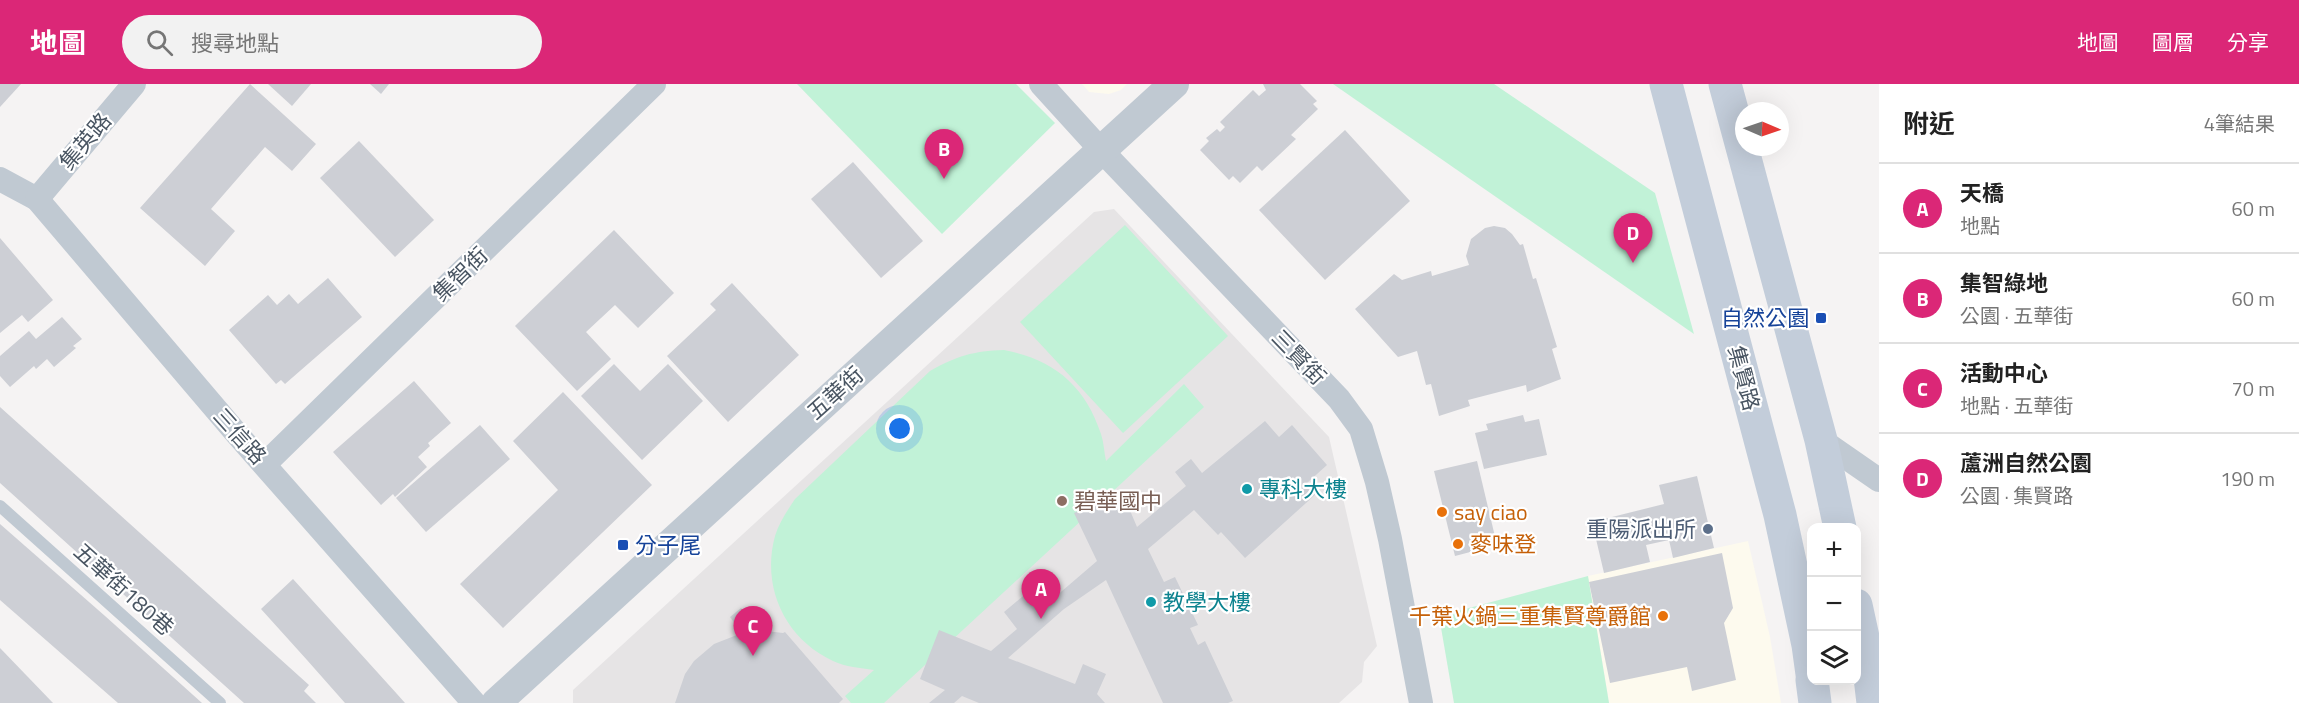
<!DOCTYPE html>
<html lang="zh-TW">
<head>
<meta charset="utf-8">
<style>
  :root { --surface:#fff; --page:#f2f2f2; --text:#222; --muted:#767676; --line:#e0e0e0; --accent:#db2777 }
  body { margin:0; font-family:"Titillium Web","Noto Sans TC",sans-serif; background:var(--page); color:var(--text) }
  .controls { position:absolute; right:18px; bottom:18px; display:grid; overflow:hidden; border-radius:12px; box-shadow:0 6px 24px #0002 }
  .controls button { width:54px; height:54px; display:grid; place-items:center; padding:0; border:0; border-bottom:2px solid var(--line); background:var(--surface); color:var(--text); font:30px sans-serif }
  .compass { position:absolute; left:1735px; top:18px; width:54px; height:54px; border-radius:50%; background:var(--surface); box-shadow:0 6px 24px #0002; rotate:92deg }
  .you { position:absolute; left:900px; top:345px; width:21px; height:21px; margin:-15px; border:4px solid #fff; border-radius:50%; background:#1a73e8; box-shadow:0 0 0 9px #1a73e833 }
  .badge { display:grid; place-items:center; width:39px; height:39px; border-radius:50%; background:var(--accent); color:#fff; font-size:20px; font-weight:700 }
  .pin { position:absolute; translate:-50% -50px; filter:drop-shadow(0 2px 3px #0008) }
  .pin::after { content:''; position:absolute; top:32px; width:21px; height:18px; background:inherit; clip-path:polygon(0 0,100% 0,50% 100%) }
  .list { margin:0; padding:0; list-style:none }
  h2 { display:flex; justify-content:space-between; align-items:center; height:78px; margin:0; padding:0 24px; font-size:26px }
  h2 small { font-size:20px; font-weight:400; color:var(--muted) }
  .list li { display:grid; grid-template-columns:39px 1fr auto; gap:18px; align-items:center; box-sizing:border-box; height:90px; padding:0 24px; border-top:2px solid var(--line) }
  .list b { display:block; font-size:22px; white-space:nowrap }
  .list p { margin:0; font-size:20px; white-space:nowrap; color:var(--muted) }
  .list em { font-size:20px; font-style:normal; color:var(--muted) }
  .icon { flex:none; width:33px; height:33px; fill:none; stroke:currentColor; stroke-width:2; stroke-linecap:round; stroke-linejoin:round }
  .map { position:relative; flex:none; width:1879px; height:619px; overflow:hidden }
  header { display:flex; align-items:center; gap:36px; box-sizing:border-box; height:84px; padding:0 30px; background:var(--accent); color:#fff }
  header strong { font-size:28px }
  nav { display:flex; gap:33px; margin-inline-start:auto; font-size:21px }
  .search { width:420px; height:54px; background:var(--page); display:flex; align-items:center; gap:15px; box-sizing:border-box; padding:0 21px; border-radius:33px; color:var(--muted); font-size:22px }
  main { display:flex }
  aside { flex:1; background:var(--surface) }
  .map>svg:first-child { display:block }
</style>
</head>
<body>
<header>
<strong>地圖</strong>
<div class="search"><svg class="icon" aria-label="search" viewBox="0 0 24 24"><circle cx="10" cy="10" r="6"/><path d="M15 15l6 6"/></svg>搜尋地點</div>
<nav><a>地圖</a><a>圖層</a><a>分享</a></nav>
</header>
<main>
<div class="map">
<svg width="1879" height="619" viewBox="0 0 1879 619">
  <rect width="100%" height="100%" fill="#f5f3f3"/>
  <g fill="#fdfaee">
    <polygon points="1082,0 1127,0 1121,6 1109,10 1089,8"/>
    <polygon points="1748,457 1770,553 1781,619 1609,619 1588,492"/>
  </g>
  <polygon fill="#e6e4e5" points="1114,125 1329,353 1377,562 1364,578 1362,598 1339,619 573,619 573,606 1094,128"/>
  <g fill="#c1f2d7">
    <polygon points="797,0 1016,0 1055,39 942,150"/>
    <polygon points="1333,0 1494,0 1655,109 1694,250"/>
    <polygon points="1125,141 1228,252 1123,349 1020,238"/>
    <path d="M1004 266C1053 275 1085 301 1101 350 1104 359 1104 368 1106 377L1184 300 1204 323 884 619H851L845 612 874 586C860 584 846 583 833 577 785 555 761 503 775 452 779 439 787 427 795 415L930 287C957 272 973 267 1004 266Z"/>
    <polygon points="1588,492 1609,619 1454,619 1439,532"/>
  </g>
  <g fill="#cdcfd5">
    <polygon points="0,0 21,0 0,23"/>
    <polygon points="250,0 316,60 292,87 265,63 211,125 235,147 205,182 140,124"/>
    <polygon points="268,0 311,0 292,22"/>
    <polygon points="370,0 389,0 381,10"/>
    <polygon points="1263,0 1300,0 1317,17 1313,20 1318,25 1291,51 1296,55 1262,87 1257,82 1240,99 1233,92 1229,96 1200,66 1209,57 1206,54 1217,45 1220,48 1225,43 1220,38 1253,6 1259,12 1266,6"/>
    <polygon points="1345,46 1410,117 1325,196 1259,126"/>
    <polygon points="359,57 434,136 395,173 320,94"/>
    <polygon points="853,78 923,157 881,194 811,115"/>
    <polygon points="1494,142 1505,144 1512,150 1520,161 1523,160 1533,195 1536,194 1557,263 1552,265 1561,295 1527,308 1526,301 1468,316 1470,322 1439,332 1431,300 1426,301 1417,267 1398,273 1355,225 1394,190 1402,196 1431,187 1432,192 1469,181 1466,172 1471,155 1485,144"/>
    <polygon points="614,146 674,209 638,244 615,221 586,248 611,275 577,307 515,242"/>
    <polygon points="0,154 53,216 28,238 22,231 0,249"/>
    <polygon points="328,194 362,233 285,300 281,296 276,300 229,246 268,211 277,221 289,210 298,220"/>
    <polygon points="732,199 799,271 728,338 667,272 716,226 710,220"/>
    <polygon points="62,233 82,255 73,262 76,264 54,283 47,275 36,285 34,282 10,303 0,292 0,272 29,247 36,255"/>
    <polygon points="614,280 640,307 668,280 703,317 642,376 581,312"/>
    <polygon points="414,297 451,339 428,359 430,362 418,373 427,383 395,413 393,410 381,421 333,368"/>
    <polygon points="563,308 652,401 503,544 460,500 558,406 513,357"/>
    <polygon points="0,323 309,601 304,607 316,619 244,619 0,399"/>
    <polygon points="1523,331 1525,338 1539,335 1547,371 1484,385 1475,349 1488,346 1486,340"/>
    <polygon points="1265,337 1279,353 1292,341 1327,381 1307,399 1316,410 1245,474 1221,448 1218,451 1194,426 1148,465 1164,498 1175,493 1198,541 1190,544 1198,561 1205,557 1233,617 1228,619 1163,619 1106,496 1064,525 1008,574 1075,600 1083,580 1106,590 1097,610 1105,619 979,619 962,612 954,619 929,619 945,606 920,595 939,546 991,567 1017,545 1004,528 1041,497 1055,513 1097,477 1074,429 1116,409 1121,420 1126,417 1137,443 1186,402 1175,388 1191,375 1202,389"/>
    <polygon points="480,341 510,375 426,448 396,414"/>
    <polygon points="1477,377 1497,461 1455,472 1434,387"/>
    <polygon points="1697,392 1714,464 1673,474 1669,456 1646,461 1650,478 1604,489 1592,438 1664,420 1659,401"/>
    <polygon points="0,440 105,532 202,619 118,619 0,516"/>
    <polygon points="1722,469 1733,524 1724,539 1736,596 1692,607 1687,583 1610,599 1589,498"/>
    <polygon points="293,495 397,610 405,619 345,619 307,576 261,525"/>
    <polygon points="741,524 758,546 783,549 785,548 843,615 839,619 675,619 685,590 694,577 714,560 742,549 730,533"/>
    <polygon points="0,564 53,619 0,619"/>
  </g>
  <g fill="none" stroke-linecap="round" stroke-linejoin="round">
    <polyline stroke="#c0c9d2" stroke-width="12" points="0,422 220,619"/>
    <g stroke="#c0c9d2" stroke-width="24">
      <polyline points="1041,0 1101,66 1339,315 1361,345 1377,398 1390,455 1421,619"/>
      <polyline points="0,95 37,115 237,350 474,619"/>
      <polyline points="37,115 134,0"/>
      <polyline points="1821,356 1879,396"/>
      <polyline points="265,380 654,0"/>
    </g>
    <polyline stroke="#c0c9d2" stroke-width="30" points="496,619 1174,0"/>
    <g stroke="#c3cdda" stroke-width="33">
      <polyline points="1666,0 1780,431 1808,561 1812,590"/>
      <polyline points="1725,0 1821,356 1840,444"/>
      <polyline points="1856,521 1868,576 1873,619"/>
      <polyline points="1812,596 1815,619"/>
    </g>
  </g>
  <g fill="#1a4fb4" stroke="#fff" stroke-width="2">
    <rect x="1815" y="228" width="12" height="12" rx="3"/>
    <rect x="617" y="455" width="12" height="12" rx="3"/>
  </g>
  <g fill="#0f9aa8" stroke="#fff" stroke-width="2">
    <circle cx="1247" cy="405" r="6"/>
    <circle cx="1151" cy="518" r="6"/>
  </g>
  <circle fill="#8d6e63" stroke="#fff" stroke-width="2" cx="1062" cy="417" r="6"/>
  <g fill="#e8710a" stroke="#fff" stroke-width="2">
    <circle cx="1442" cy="428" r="6"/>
    <circle cx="1458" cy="460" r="6"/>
    <circle cx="1663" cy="532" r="6"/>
  </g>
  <circle fill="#5c6f8a" stroke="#fff" stroke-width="2" cx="1708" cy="445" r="6"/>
  <g text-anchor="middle" stroke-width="4.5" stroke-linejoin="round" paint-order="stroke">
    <g font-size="22" fill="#495562" stroke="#fff">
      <text transform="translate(85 57) rotate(-50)" y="8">集英路</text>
      <text transform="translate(460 190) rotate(-44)" y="8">集智街</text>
      <text transform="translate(1299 273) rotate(46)" y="8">三賢街</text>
      <text transform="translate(1744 294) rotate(75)" y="8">集賢路</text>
      <text transform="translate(835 309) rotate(-42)" y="8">五華街</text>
      <text transform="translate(240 352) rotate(48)" y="8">三信路</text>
      <text transform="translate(124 505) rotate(42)" y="8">五華街180巷</text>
    </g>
    <g font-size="22" fill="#164399" stroke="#fff" text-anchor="end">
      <text x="1809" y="242">自然公園</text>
      <text x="635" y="469" text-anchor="start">分子尾</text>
    </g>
    <g font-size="22" fill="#0d838f" stroke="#fff" text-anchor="start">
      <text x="1259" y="413">專科大樓</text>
      <text x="1163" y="526">教學大樓</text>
    </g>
    <g font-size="22" fill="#785e54" stroke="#fff" text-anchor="start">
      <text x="1074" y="425">碧華國中</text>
    </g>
    <g font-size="22" fill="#c56008" stroke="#fff" text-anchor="start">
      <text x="1454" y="436">say ciao</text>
      <text x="1470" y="468">麥味登</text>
      <text x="1651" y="540" text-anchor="end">千葉火鍋三重集賢尊爵館</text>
    </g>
    <g font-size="22" fill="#4e5e75" stroke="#fff" text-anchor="end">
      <text x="1696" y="453">重陽派出所</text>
    </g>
  </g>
</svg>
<div class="controls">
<button>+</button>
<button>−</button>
<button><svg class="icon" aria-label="layers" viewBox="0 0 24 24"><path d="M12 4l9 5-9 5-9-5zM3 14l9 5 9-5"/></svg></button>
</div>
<svg class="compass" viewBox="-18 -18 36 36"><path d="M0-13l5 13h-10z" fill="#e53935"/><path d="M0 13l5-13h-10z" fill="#767676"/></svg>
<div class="you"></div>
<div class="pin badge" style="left:1041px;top:535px">A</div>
<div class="pin badge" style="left:944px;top:95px">B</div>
<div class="pin badge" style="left:753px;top:572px">C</div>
<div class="pin badge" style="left:1633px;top:179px">D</div>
</div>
<aside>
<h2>附近<small>4筆結果</small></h2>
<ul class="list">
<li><span class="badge">A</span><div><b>天橋</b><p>地點</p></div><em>60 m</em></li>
<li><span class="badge">B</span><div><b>集智綠地</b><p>公園 · 五華街</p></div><em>60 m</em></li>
<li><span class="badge">C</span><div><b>活動中心</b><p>地點 · 五華街</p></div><em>70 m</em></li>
<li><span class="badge">D</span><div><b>蘆洲自然公園</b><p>公園 · 集賢路</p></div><em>190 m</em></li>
</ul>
</aside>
</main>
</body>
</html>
